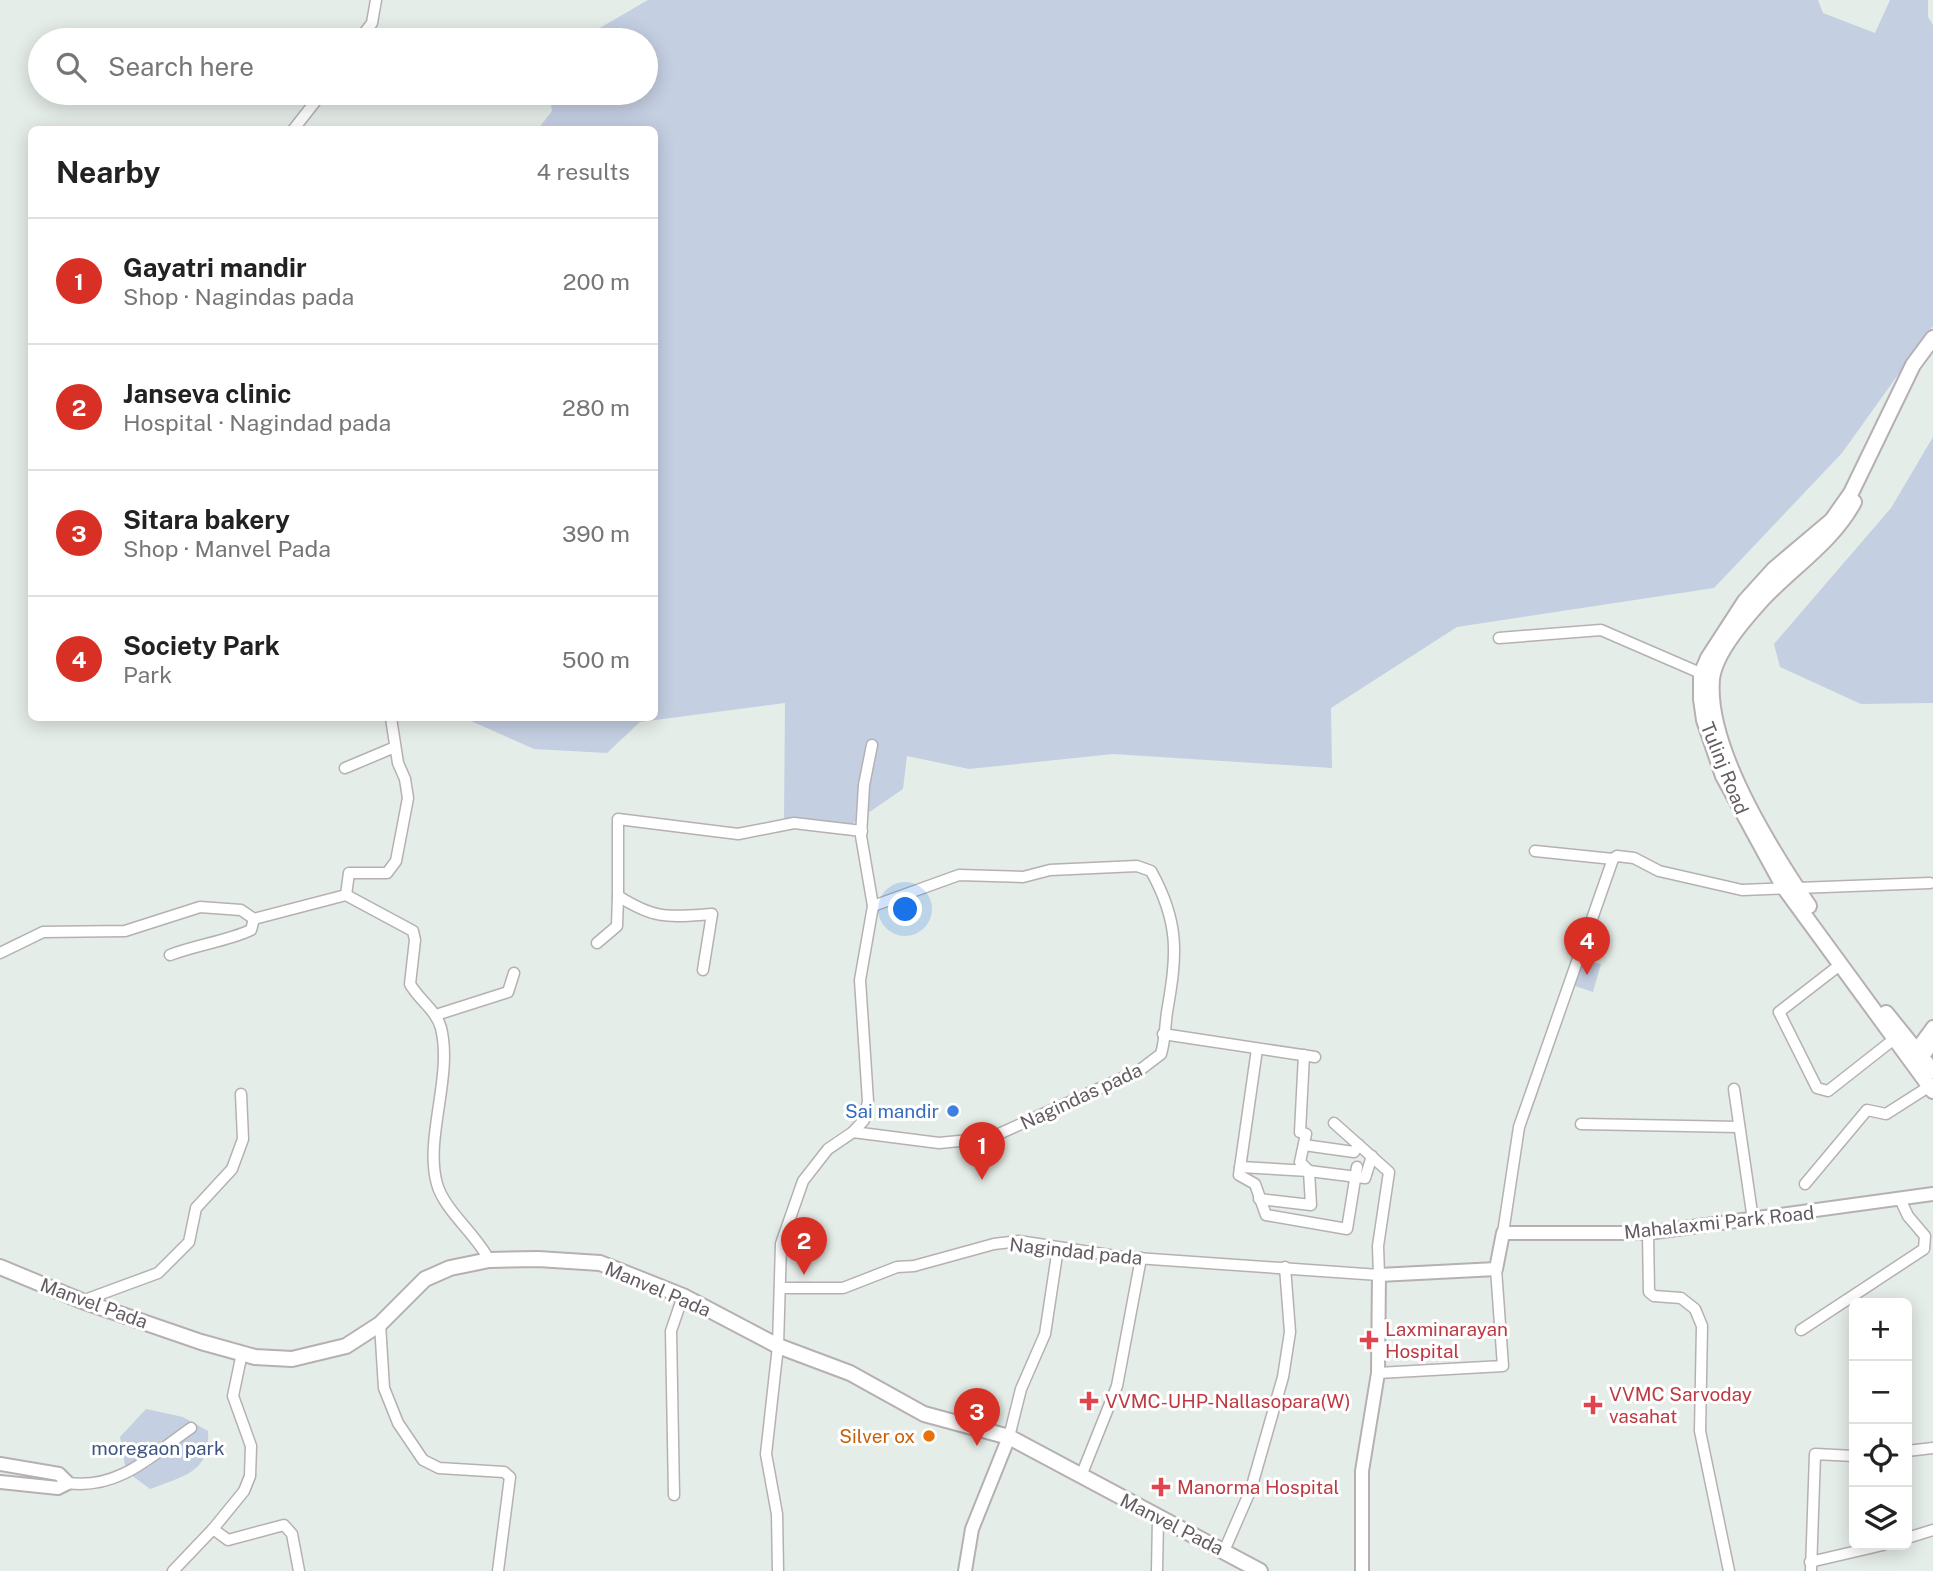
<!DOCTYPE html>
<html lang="en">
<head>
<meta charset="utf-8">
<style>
  :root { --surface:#fff; --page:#f6f6f6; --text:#222; --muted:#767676; --line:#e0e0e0; --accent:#d93025 }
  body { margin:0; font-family:"Public Sans",sans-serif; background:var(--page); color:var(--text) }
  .controls { position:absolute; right:21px; bottom:21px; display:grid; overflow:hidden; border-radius:10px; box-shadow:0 4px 18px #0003 }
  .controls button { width:63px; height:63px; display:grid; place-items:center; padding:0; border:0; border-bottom:2px solid var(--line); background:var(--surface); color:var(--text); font:35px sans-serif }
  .you { position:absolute; left:906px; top:910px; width:24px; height:24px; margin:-18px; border:5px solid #fff; border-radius:50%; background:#1a73e8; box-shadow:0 0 0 10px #1a73e833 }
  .badge { display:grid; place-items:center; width:46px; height:46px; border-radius:50%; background:var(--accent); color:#fff; font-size:23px; font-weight:700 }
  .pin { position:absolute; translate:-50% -58px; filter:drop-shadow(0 2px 4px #0008) }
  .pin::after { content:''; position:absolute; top:37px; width:24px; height:21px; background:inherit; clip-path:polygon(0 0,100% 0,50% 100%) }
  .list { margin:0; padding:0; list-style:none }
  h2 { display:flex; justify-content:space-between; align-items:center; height:91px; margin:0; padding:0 28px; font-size:30px }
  h2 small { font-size:23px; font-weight:400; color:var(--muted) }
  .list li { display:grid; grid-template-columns:46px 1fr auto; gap:21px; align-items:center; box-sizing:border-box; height:126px; padding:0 28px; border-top:2px solid var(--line) }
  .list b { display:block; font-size:26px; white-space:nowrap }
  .list p { margin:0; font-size:23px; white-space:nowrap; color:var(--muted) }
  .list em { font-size:23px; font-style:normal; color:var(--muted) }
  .icon { flex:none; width:38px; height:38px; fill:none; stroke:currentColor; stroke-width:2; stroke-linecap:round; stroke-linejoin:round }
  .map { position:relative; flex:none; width:1933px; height:1571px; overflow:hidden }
  .search { position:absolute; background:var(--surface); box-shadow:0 4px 18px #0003; left:28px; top:28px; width:630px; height:77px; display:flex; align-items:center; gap:18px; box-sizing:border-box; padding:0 24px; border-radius:38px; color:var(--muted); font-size:26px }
  .panel { position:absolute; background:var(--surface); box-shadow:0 4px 18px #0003; left:28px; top:126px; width:630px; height:595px; border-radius:10px }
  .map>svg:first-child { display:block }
</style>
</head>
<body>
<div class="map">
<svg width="1933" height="1571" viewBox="0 0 1933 1571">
  <rect width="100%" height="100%" fill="#e5ede8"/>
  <g fill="#c4cfe2">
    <polygon points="648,0 1818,0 1823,13 1875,33 1890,0 1928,0 1928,17 1933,25 1933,326 1842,453 1714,588 1457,627 1331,708 1332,768 1113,754 969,769 907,756 903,789 852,824 784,819 785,703 640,722 607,753 534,749 464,718 654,718 654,130 538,129 552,111 549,93 646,93 646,40 579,40"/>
    <polygon points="1933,437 1933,703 1861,704 1780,667 1774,644 1891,508"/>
    <polygon points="1582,959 1601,964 1593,992 1572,985"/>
    <path d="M146 1409 183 1417 208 1431C211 1472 184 1476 150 1489L126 1471 120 1437Z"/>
  </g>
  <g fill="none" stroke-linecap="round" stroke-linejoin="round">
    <g stroke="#b5b0b4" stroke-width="13">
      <g id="minor">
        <polyline points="359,40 372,23 376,0"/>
        <polyline points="293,130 322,93"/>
        <polyline points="1499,638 1601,630 1705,675"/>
        <polyline points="345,768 395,747"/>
        <polyline points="1535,851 1613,859"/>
        <polyline points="346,895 349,873 387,873 396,861 408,798 405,779 398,763 391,718"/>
        <polyline points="597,943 617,926 618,896"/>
        <polyline points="0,953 43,932 125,931 200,907 241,910 254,919"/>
        <path d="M170 955C196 945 227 941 251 930L254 919 346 895 413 931 415 940 410 984C419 1000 436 1010 441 1028 453 1077 424 1139 437 1184 444 1210 477 1235 489 1260"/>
        <polyline points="1841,964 1779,1012 1817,1088 1828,1091 1898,1036"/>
        <path d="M703 970 712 914C668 917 656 920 618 896V819L738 834 794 823 862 831"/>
        <polyline points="436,1015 508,992 514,973"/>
        <polyline points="1163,1034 1315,1057"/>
        <polyline points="1257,1049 1239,1175 1255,1184 1266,1215 1347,1229 1357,1167"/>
        <polyline points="1734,1089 1753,1220"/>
        <polyline points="1581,1124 1739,1127"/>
        <path d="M853 1132 939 1143 990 1138 1140 1070 1161 1054C1165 1041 1165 1026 1167 1012 1177 955 1180 923 1151 871L1137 866 1050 870 1023 877 959 875 873 906"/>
        <polyline points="1304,1145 1354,1152 1359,1145"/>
        <polyline points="1240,1167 1309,1171 1365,1178 1372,1156"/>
        <polyline points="1805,1184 1867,1110 1886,1114 1933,1084"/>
        <polyline points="1259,1199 1311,1205 1309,1171 1300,1162 1306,1134 1300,1132 1304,1055"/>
        <polyline points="1503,1233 1519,1127 1613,859 1617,856 1634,858 1659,871 1742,890 1930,883"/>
        <polyline points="1648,1233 1649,1292 1654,1296 1681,1298 1695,1309 1702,1326 1700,1431 1729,1571"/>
        <polyline points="780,1288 843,1288 897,1267 914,1266 994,1244 1019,1241 1122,1257 1379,1275 1378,1246 1389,1172 1334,1123"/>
        <polyline points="82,1301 158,1273 189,1242 196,1208 232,1169 243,1139 241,1094"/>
        <polyline points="380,1324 384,1388 398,1423 423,1460 439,1468 504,1472 510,1477 498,1571"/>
        <polyline points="1801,1330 1924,1249 1925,1236 1908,1216 1900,1199"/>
        <polyline points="242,1353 233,1396 251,1446 250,1476 244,1491 213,1529 228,1540 284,1525 292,1534 299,1571"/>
        <polyline points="1378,1373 1503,1366 1496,1269"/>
        <polyline points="1009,1437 1021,1389 1045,1334 1058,1248"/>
        <polyline points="1907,1451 1933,1448"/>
        <polyline points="1081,1476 1117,1386 1141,1258"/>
        <path d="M68 1483C119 1490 152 1455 191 1428"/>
        <polyline points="674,1495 671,1331 683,1296"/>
        <polyline points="1907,1538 1933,1530"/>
        <polyline points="1224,1551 1251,1489 1283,1377 1290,1332 1285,1267"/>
        <polyline points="1810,1562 1883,1545"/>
        <polyline points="173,1571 213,1529"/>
        <polyline points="778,1571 777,1514 766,1454 778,1346 781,1244 803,1181 828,1149 853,1132 864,1120 868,1101 860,980 873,906 861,836 864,785 872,745"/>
        <polyline points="1157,1571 1158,1519"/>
        <polyline points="1811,1571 1815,1454 1854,1456"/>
      </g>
    </g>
    <g stroke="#b5b0b4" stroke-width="16">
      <g id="tertiary">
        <polyline points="1911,1057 1933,1027"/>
        <polyline points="1916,1065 1933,1043"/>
        <polyline points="0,1464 59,1474 68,1483 58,1488 0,1482"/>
        <polyline points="965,1571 972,1529 1009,1437"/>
        <polyline points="1362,1571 1362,1471 1378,1373 1379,1275 1496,1269 1503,1233 1648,1233 1933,1194"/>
      </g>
    </g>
    <g stroke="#b6afb4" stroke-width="18">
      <g id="secondary">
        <polyline points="1933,338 1913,365 1851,493 1832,520 1774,569 1745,601 1708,658 1701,674 1701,699 1704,720 1723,776 1783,886 1933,1091"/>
        <path d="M1809 906C1771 850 1706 747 1712 679 1715 653 1743 621 1760 602 1791 568 1832 543 1854 502"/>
        <polyline points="1886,1013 1933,1071"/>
        <polyline points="0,1267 82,1301 201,1342 255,1357 292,1359 346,1346 380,1324 425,1279 450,1268 489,1260 538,1259 600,1263 683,1296 778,1346 850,1373 924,1414 1009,1437 1260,1571"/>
      </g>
    </g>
    <use href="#minor" stroke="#fff" stroke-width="10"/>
    <use href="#tertiary" stroke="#fff" stroke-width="12"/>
    <use href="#secondary" stroke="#fff" stroke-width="14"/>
  </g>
  <circle fill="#3f7fe0" stroke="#fff" stroke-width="2.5" cx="953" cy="1111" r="7"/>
  <g fill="#e0444e" stroke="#fff" stroke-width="2.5">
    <path d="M1365.5 1329.5h7v7h7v7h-7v7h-7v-7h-7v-7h7z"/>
    <path d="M1085.5 1390.5h7v7h7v7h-7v7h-7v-7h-7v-7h7z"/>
    <path d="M1589.5 1394.5h7v7h7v7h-7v7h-7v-7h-7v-7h7z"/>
    <path d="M1157.5 1476.5h7v7h7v7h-7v7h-7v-7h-7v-7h7z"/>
  </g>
  <circle fill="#e8710a" stroke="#fff" stroke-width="2.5" cx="929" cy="1436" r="7"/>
  <g text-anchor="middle" stroke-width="6" stroke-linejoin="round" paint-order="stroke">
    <g font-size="19" fill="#635c62" stroke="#fff">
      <text transform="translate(1725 768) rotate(68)" y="7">Tulinj Road</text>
      <text transform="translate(1081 1096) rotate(-25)" y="7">Nagindas pada</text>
      <text transform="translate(1719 1222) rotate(-6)" y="7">Mahalaxmi Park Road</text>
      <text transform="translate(1076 1251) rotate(6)" y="7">Nagindad pada</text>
      <text transform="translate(658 1289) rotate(23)" y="7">Manvel Pada</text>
      <text transform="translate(94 1303) rotate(20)" y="7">Manvel Pada</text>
      <text transform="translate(1172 1524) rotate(27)" y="7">Manvel Pada</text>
    </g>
    <g font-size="19" fill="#366cbe" stroke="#fff" text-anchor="end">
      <text x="939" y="1118">Sai mandir</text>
    </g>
    <g font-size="19" fill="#be3a42" stroke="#fff" text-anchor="start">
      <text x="1385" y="1336">Laxminarayan<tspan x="1385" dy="22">Hospital</tspan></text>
      <text x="1609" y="1401">VVMC Sarvoday<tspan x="1609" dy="22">vasahat</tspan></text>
      <text x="1105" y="1408">VVMC-UHP-Nallasopara(W)</text>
      <text x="1177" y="1494">Manorma Hospital</text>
    </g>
    <g font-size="19" fill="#c56008" stroke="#fff" text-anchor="end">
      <text x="915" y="1443">Silver ox</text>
    </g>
    <g font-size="19" fill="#3f5480" stroke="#fff">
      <text x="158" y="1455">moregaon park</text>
    </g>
  </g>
</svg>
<div class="controls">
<button>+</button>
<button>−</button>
<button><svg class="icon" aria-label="locate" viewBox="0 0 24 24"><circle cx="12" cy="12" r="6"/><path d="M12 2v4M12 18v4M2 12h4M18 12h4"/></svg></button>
<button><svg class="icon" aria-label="layers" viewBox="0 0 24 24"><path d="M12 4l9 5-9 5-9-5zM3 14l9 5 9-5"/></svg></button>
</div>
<div class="you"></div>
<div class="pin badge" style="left:982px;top:1180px">1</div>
<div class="pin badge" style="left:804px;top:1275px">2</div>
<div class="pin badge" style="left:977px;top:1446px">3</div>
<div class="pin badge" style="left:1587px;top:975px">4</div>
<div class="search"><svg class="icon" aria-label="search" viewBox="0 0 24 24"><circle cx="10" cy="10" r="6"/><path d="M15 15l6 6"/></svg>Search here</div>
<section class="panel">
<h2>Nearby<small>4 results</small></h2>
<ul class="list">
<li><span class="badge">1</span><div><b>Gayatri mandir</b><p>Shop · Nagindas pada</p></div><em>200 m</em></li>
<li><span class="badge">2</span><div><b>Janseva clinic</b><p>Hospital · Nagindad pada</p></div><em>280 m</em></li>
<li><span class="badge">3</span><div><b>Sitara bakery</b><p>Shop · Manvel Pada</p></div><em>390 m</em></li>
<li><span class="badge">4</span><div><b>Society Park</b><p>Park</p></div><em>500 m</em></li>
</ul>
</section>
</div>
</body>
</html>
